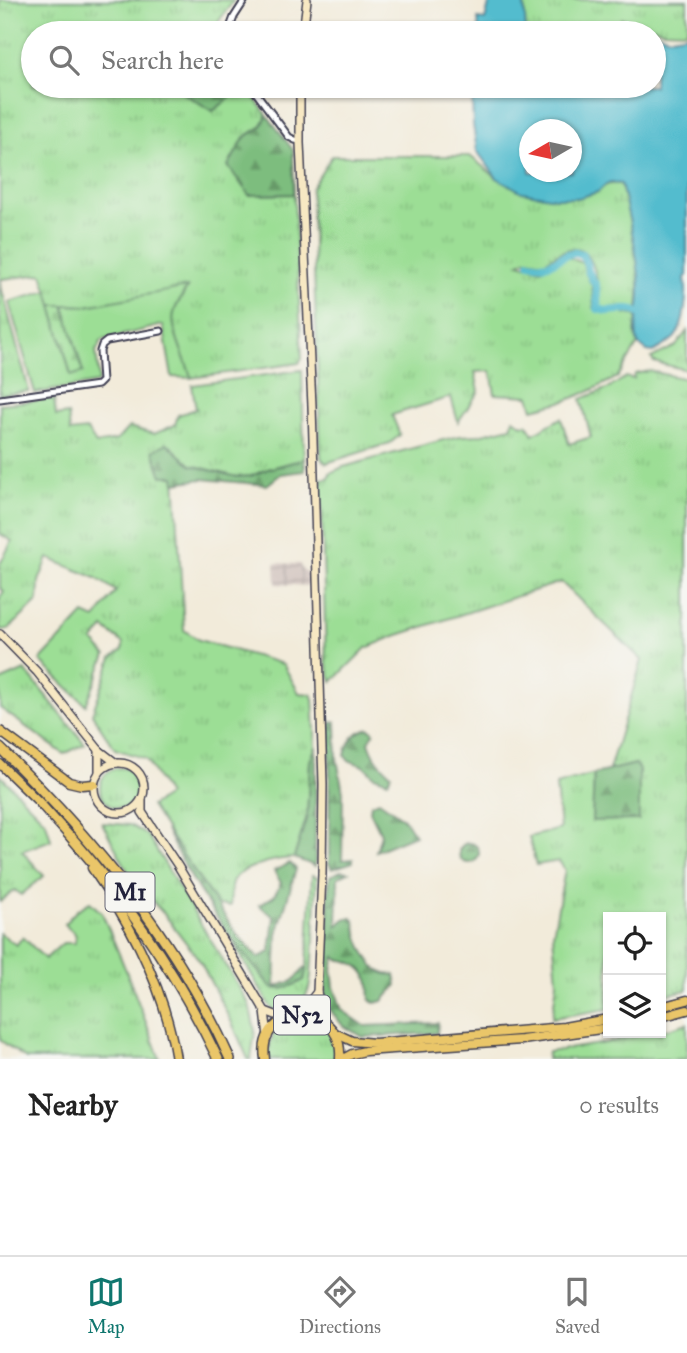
<!DOCTYPE html>
<html lang="en">
<head>
<meta charset="utf-8">
<style>
  :root { --surface:#fff; --page:#f2f2f2; --text:#222; --muted:#767676; --line:#e0e0e0; --accent:#0f766e }
  body { margin:0; font-family:"IM FELL Great Primer",serif; background:var(--page); color:var(--text) }
  .controls { position:absolute; right:21px; bottom:21px; display:grid; overflow:hidden; border-radius:0px; box-shadow:0 2px 5px #0004 }
  .controls button { width:63px; height:63px; display:grid; place-items:center; padding:0; border:0; border-bottom:2px solid var(--line); background:var(--surface); color:var(--text); font:35px sans-serif }
  .compass { position:absolute; left:519px; top:119px; width:63px; height:63px; border-radius:50%; background:var(--surface); box-shadow:0 2px 5px #0004; rotate:261deg }
  .list { margin:0; padding:0; list-style:none }
  h2 { display:flex; justify-content:space-between; align-items:center; height:91px; margin:0; padding:0 28px; font-size:30px }
  h2 small { font-size:23px; font-weight:400; color:var(--muted) }
  .icon { flex:none; width:38px; height:38px; fill:none; stroke:currentColor; stroke-width:2; stroke-linecap:round; stroke-linejoin:round }
  .map { position:relative; flex:none; width:687px; height:1059px; overflow:hidden }
  .search { position:absolute; background:var(--surface); box-shadow:0 2px 5px #0004; left:21px; right:21px; top:21px; height:77px; display:flex; align-items:center; gap:18px; box-sizing:border-box; padding:0 24px; border-radius:38px; color:var(--muted); font-size:26px }
  .sheet { height:196px; background:var(--surface) }
  nav { display:flex; justify-content:space-around; align-items:center; box-sizing:border-box; height:98px; border-top:2px solid var(--line); background:var(--surface); font-size:19px; color:var(--muted) }
  nav a { display:grid; justify-items:center; gap:4px }
  nav .on { color:var(--accent) }
  .map>svg:first-child { display:block }
</style>
</head>
<body>
<div class="map">
<svg width="687" height="1059" viewBox="0 0 687 1059">
  <defs>
    <pattern id="industrial-grid" width="8" height="8" patternUnits="userSpaceOnUse" patternTransform="scale(1.75)"><rect width="8" height="8" fill="#cfc0ba"/><path d="M0 4h8M4 0v8" fill="none" stroke="#b1a5a1"/></pattern>
    <pattern id="grass-tufts" width="24" height="20" patternUnits="userSpaceOnUse" patternTransform="scale(1.75)"><rect width="24" height="20" fill="#9cde95"/><path d="M3 7l-1-3M5 7V3M7 7l1-3M15 17l-1-3M17 17v-4M19 17l1-3" fill="none" stroke="#86be81"/></pattern>
    <pattern id="forest-firs" width="22" height="20" patternUnits="userSpaceOnUse" patternTransform="scale(1.75)"><rect width="22" height="20" fill="#7dbd7e"/><path d="M5 1l3.5 6h-7zM16 11l3.5 6h-7z" fill="#669968"/></pattern>
    <pattern id="cemetery-stones" width="16" height="16" patternUnits="userSpaceOnUse" patternTransform="scale(1.75)"><rect width="16" height="16" fill="#9cde95"/><path d="M2 7V4a2 2 0 0 1 4 0v3zM10 15v-3a2 2 0 0 1 4 0v3z" fill="#86be81"/></pattern>
  </defs>
  <rect width="100%" height="100%" fill="#f6f6f2"/>
  <filter id="ink" filterUnits="userSpaceOnUse"><feTurbulence type="fractalNoise" baseFrequency=".0143" numOctaves="2"/><feDisplacementMap in="SourceGraphic" scale="14" xChannelSelector="R" yChannelSelector="G"/><feConvolveMatrix kernelMatrix="1 2 1 2 8 2 1 2 1" color-interpolation-filters="sRGB"/></filter>
  <filter id="wash" filterUnits="userSpaceOnUse"><feTurbulence type="fractalNoise" baseFrequency=".00686" numOctaves="4" result="noise"/><feDisplacementMap in="SourceGraphic" scale="28" xChannelSelector="R" yChannelSelector="G"/><feGaussianBlur stdDeviation="1.57" result="paint"/><feColorMatrix in="noise" values="0 0 0 0 0 0 0 0 0 0 0 0 0 0 0 0 0 1.4 0 .05"/><feComposite in="paint" operator="in"/></filter>
  <g filter="url(#wash)">
    <rect width="100%" height="100%" fill="#f2ebda"/>
    <polygon fill="url(#industrial-grid)" points="275,563 300,564 301,568 308,573 309,586 276,584"/>
    <g fill="url(#grass-tufts)" stroke="#5f8068" stroke-width="2">
      <path d="M0 0H234L210 33H33V86H176L183 93 213 111 245 86 267 115 262 126 243 138 249 195 294 194 302 359 299 363 191 378C187 361 169 327 174 313 176 304 183 296 187 288L87 306 52 305 42 274 2 279 0 282Z"/>
      <polygon points="529,0 687,0 687,31 662,30 622,18 621,23 608,33 526,33 524,3"/>
      <path d="M332 156H470L497 178 598 192C605 184 610 183 621 184 630 225 643 268 638 310L628 306 607 309 600 307C599 290 596 242 569 249 561 251 551 258 544 262L528 259 519 263 541 269 568 257 583 263 585 272 592 286 594 308C608 316 621 310 637 316L635 332 638 344 618 377 590 391 565 401 533 409 529 396 495 394 491 371 475 372 479 391 458 422 451 397 392 415 400 435 390 443 326 463 321 458 311 189Z"/>
      <polygon points="0,283 29,391 0,395"/>
      <polygon points="687,331 687,370 654,362 651,358 676,346"/>
      <path d="M302 370 304 459 268 469 251 476 237 477 191 465 167 443 175 476 184 630 199 640 283 664 299 693 311 694 313 699 316 747 310 761 307 816 294 858C279 858 237 867 232 883 230 889 231 899 230 906L216 905 151 806 168 795 146 759 115 749 92 714 112 658 123 650V643L104 628 93 641 106 655 86 705 40 661 84 614 95 619 116 591 96 578 48 558 39 581 38 601 9 629 0 630V597L4 591 0 588V564L12 541 0 534V404L54 399 56 416 68 414 70 432 87 430 96 444 117 440 129 427 154 434 175 425 178 415 196 409 192 385Z"/>
      <polygon points="650,371 687,379 687,990 661,996 661,917 608,917 608,1009 552,1018 557,982 553,934 565,870 559,861 536,865 529,837 560,829 556,785 594,774 592,821 635,764 609,770 642,660 561,582 395,636 366,648 332,682 326,661 321,479 329,478 330,473 343,467 443,440 460,436 478,435 511,427 514,419 522,425 527,424 533,434 561,418 569,444 591,437 581,399 609,388 626,377 634,379 635,374"/>
      <polygon points="25,670 85,744 64,754 0,708 0,681"/>
      <circle cx="120" cy="788" r="20"/>
      <polygon points="0,775 46,822 51,840 22,851 44,876 21,895 15,890 0,902"/>
      <polygon points="102,823 130,825 148,836 249,1004 255,1031 251,1059 248,1059 233,1025 200,961 164,914 132,879"/>
      <path d="M312 875 317 877 313 959 312 960C310 980 313 1000 290 1008 284 1011 280 1011 273 1010L268 1003 226 930 272 988C283 991 294 985 304 980L307 966Z"/>
      <polygon points="90,902 102,913 125,968 160,1059 26,1059 0,1040 0,933 16,945 23,937 45,959 63,943 75,943 75,934 64,924 77,910"/>
      <path d="M292 1019C297 1019 304 1018 310 1019 328 1023 337 1042 335 1059H269C268 1040 274 1028 292 1019Z"/>
      <polygon points="687,1023 687,1059 547,1059 548,1052 599,1044 652,1033 661,1033 661,1031"/>
    </g>
    <g fill="url(#forest-firs)" stroke="#50705c" stroke-width="2">
      <polygon points="176,86 245,86 213,111 183,93"/>
      <polygon points="267,115 293,150 294,194 249,195 228,166 244,138 262,126"/>
      <polygon points="167,443 191,465 237,477 251,476 268,469 304,459 305,471 281,474 267,485 202,479 175,483 174,476 162,476 153,451"/>
      <polygon points="336,722 337,759 343,792 342,860 353,859 353,862 332,869 329,863 330,723"/>
      <path d="M369 728 374 732 369 742C373 756 380 764 391 774L388 781 374 776 364 766 348 760 345 756C347 742 355 731 369 728Z"/>
      <polygon points="316,747 315,865 315,866 294,858 307,816 310,761"/>
      <polygon points="636,764 639,771 639,820 592,821 594,774"/>
      <polygon points="379,801 403,818 415,835 376,851 381,834 370,811 371,804"/>
      <path d="M166 830 237 934 258 958 270 952 274 917 259 905 274 896 281 883 274 871 290 863 296 869 277 934 275 987 293 981 307 966 304 980C294 985 283 991 272 988 231 941 193 887 166 830Z"/>
      <circle cx="469" cy="853" r="10"/>
      <path d="M341 871 348 872 338 877 337 926 346 918H352L355 921C357 939 366 964 383 973 387 975 391 974 395 975L397 985 383 1001 375 1003 370 999C369 993 370 985 368 980 364 968 350 959 338 960L335 957 332 969 334 987 342 1010 365 1026 438 1023 437 1033 363 1037 343 1026 328 1007 325 998 329 918 328 896 330 876Z"/>
    </g>
    <polygon fill="url(#cemetery-stones)" stroke="#5f8068" stroke-width="2" points="52,305 64,305 83,373 71,376"/>
    <path fill="#9cde95" stroke="#5f8068" stroke-width="2" d="M187 287C183 295 176 304 174 313 169 327 187 361 191 378L172 377 163 325 102 340 96 351 99 380 97 383 35 393 9 302 48 291 71 376 83 372 64 305 87 306Z"/>
    <g fill="#52bcce" stroke="#3a6f84" stroke-width="2" fill-rule="evenodd">
      <polygon points="490,0 529,0 524,3 526,33 479,33 478,19 485,20"/>
      <path d="M621 23 671 37 687 34V275L685 278C687 294 686 327 673 339 667 344 660 348 653 352L647 351 638 344C633 325 641 308 640 289 638 253 629 219 621 184L611 183 605 185 598 192 578 198H555L522 192 497 178 477 151 473 125 472 92 473 86H558L561 90 565 86H654V33H608ZM530 130H572V172H530Z"/>
    </g>
    <g fill="none" stroke-linecap="round" stroke-linejoin="round">
      <path stroke="#52bcce" stroke-width="8" d="M530 263C536 264 543 266 548 264 560 260 569 249 582 254L587 264 588 271 596 286 598 309 607 311 630 309 645 316"/>
    </g>
  </g>
  <g filter="url(#ink)">
    <g fill="none" stroke-linecap="round" stroke-linejoin="round">
      <g stroke="#414053" stroke-width="9">
        <g id="minor">
          <polyline points="228,33 234,17 245,0"/>
          <polyline points="251,86 289,137 295,140 300,141"/>
          <polyline points="0,399 98,385 102,381 100,351 102,345 107,341 161,331"/>
        </g>
      </g>
      <g stroke="#414053" stroke-width="10">
        <g id="secondary">
          <polyline points="303,33 307,0"/>
          <polyline points="300,86 300,143 312,406 323,784 322,874 317,992 323,1020"/>
          <polyline points="0,634 37,672 99,750 116,763"/>
          <circle cx="119" cy="788" r="25"/>
          <polyline points="99,773 99,750"/>
          <polyline points="142,798 142,812 178,866 265,1011 268,1037"/>
          <polyline points="265,1011 286,1019"/>
          <polyline points="299,1015 317,992"/>
        </g>
      </g>
      <g stroke="#414053" stroke-width="11">
        <g id="primary">
          <polyline points="661,1007 687,1000"/>
          <polyline points="661,1017 687,1010"/>
          <polyline points="335,1033 352,1041 375,1043 564,1027 608,1019"/>
          <path d="M265 1059C256 1004 344 998 340 1059"/>
          <polyline points="343,1059 352,1054 365,1051 522,1040 608,1028"/>
        </g>
      </g>
      <g stroke="#414053" stroke-width="11">
        <g id="trunk">
          <polyline points="0,731 69,782 82,785 94,784"/>
          <polyline points="0,764 38,801 73,840"/>
          <path d="M92 868C132 925 165 989 176 1059"/>
        </g>
      </g>
      <g stroke="#414053" stroke-width="12">
        <g id="motorway">
          <path d="M0 748C93 838 177 940 230 1059"/>
          <path d="M71 837C129 904 180 979 218 1059"/>
        </g>
      </g>
      <use href="#minor" stroke="#fff" stroke-width="5"/>
      <use href="#secondary" stroke="#f7e8c3" stroke-width="7"/>
      <use href="#primary" stroke="#eac669" stroke-width="8"/>
      <use href="#trunk" stroke="#eac669" stroke-width="8"/>
      <use href="#motorway" stroke="#eac669" stroke-width="9"/>
    </g>
  </g>
  <g text-anchor="middle" stroke-width="6" stroke-linejoin="round" paint-order="stroke">
    <g fill="#f6f6f2" stroke="#626272" stroke-width="2">
      <rect x="105.5" y="872.5" width="49" height="39" rx="5"/>
      <rect x="274" y="995.5" width="56" height="39" rx="5"/>
    </g>
    <g font-size="23" font-weight="bold" fill="#22223b">
      <text x="130" y="900">M1</text>
      <text x="302" y="1023">N52</text>
    </g>
  </g>
</svg>
<div class="controls">
<button><svg class="icon" aria-label="locate" viewBox="0 0 24 24"><circle cx="12" cy="12" r="6"/><path d="M12 2v4M12 18v4M2 12h4M18 12h4"/></svg></button>
<button><svg class="icon" aria-label="layers" viewBox="0 0 24 24"><path d="M12 4l9 5-9 5-9-5zM3 14l9 5 9-5"/></svg></button>
</div>
<svg class="compass" viewBox="-18 -18 36 36"><path d="M0-13l5 13h-10z" fill="#e53935"/><path d="M0 13l5-13h-10z" fill="#767676"/></svg>
<div class="search"><svg class="icon" aria-label="search" viewBox="0 0 24 24"><circle cx="10" cy="10" r="6"/><path d="M15 15l6 6"/></svg>Search here</div>
</div>
<section class="sheet">
<h2>Nearby<small>0 results</small></h2>
<ul class="list">
</ul>
</section>
<nav>
<a class="on"><svg class="icon" aria-label="map" viewBox="0 0 24 24"><path d="M3 6l6-2 6 2 6-2v14l-6 2-6-2-6 2zM9 4v14M15 6v14"/></svg>Map</a>
<a><svg class="icon" aria-label="directions" viewBox="0 0 24 24"><path d="M12 3l9 9-9 9-9-9zM9 14v-3h6M13 9l2 2-2 2"/></svg>Directions</a>
<a><svg class="icon" aria-label="saved" viewBox="0 0 24 24"><path d="M7 4h10v16l-5-4-5 4z"/></svg>Saved</a>
</nav>
</body>
</html>
